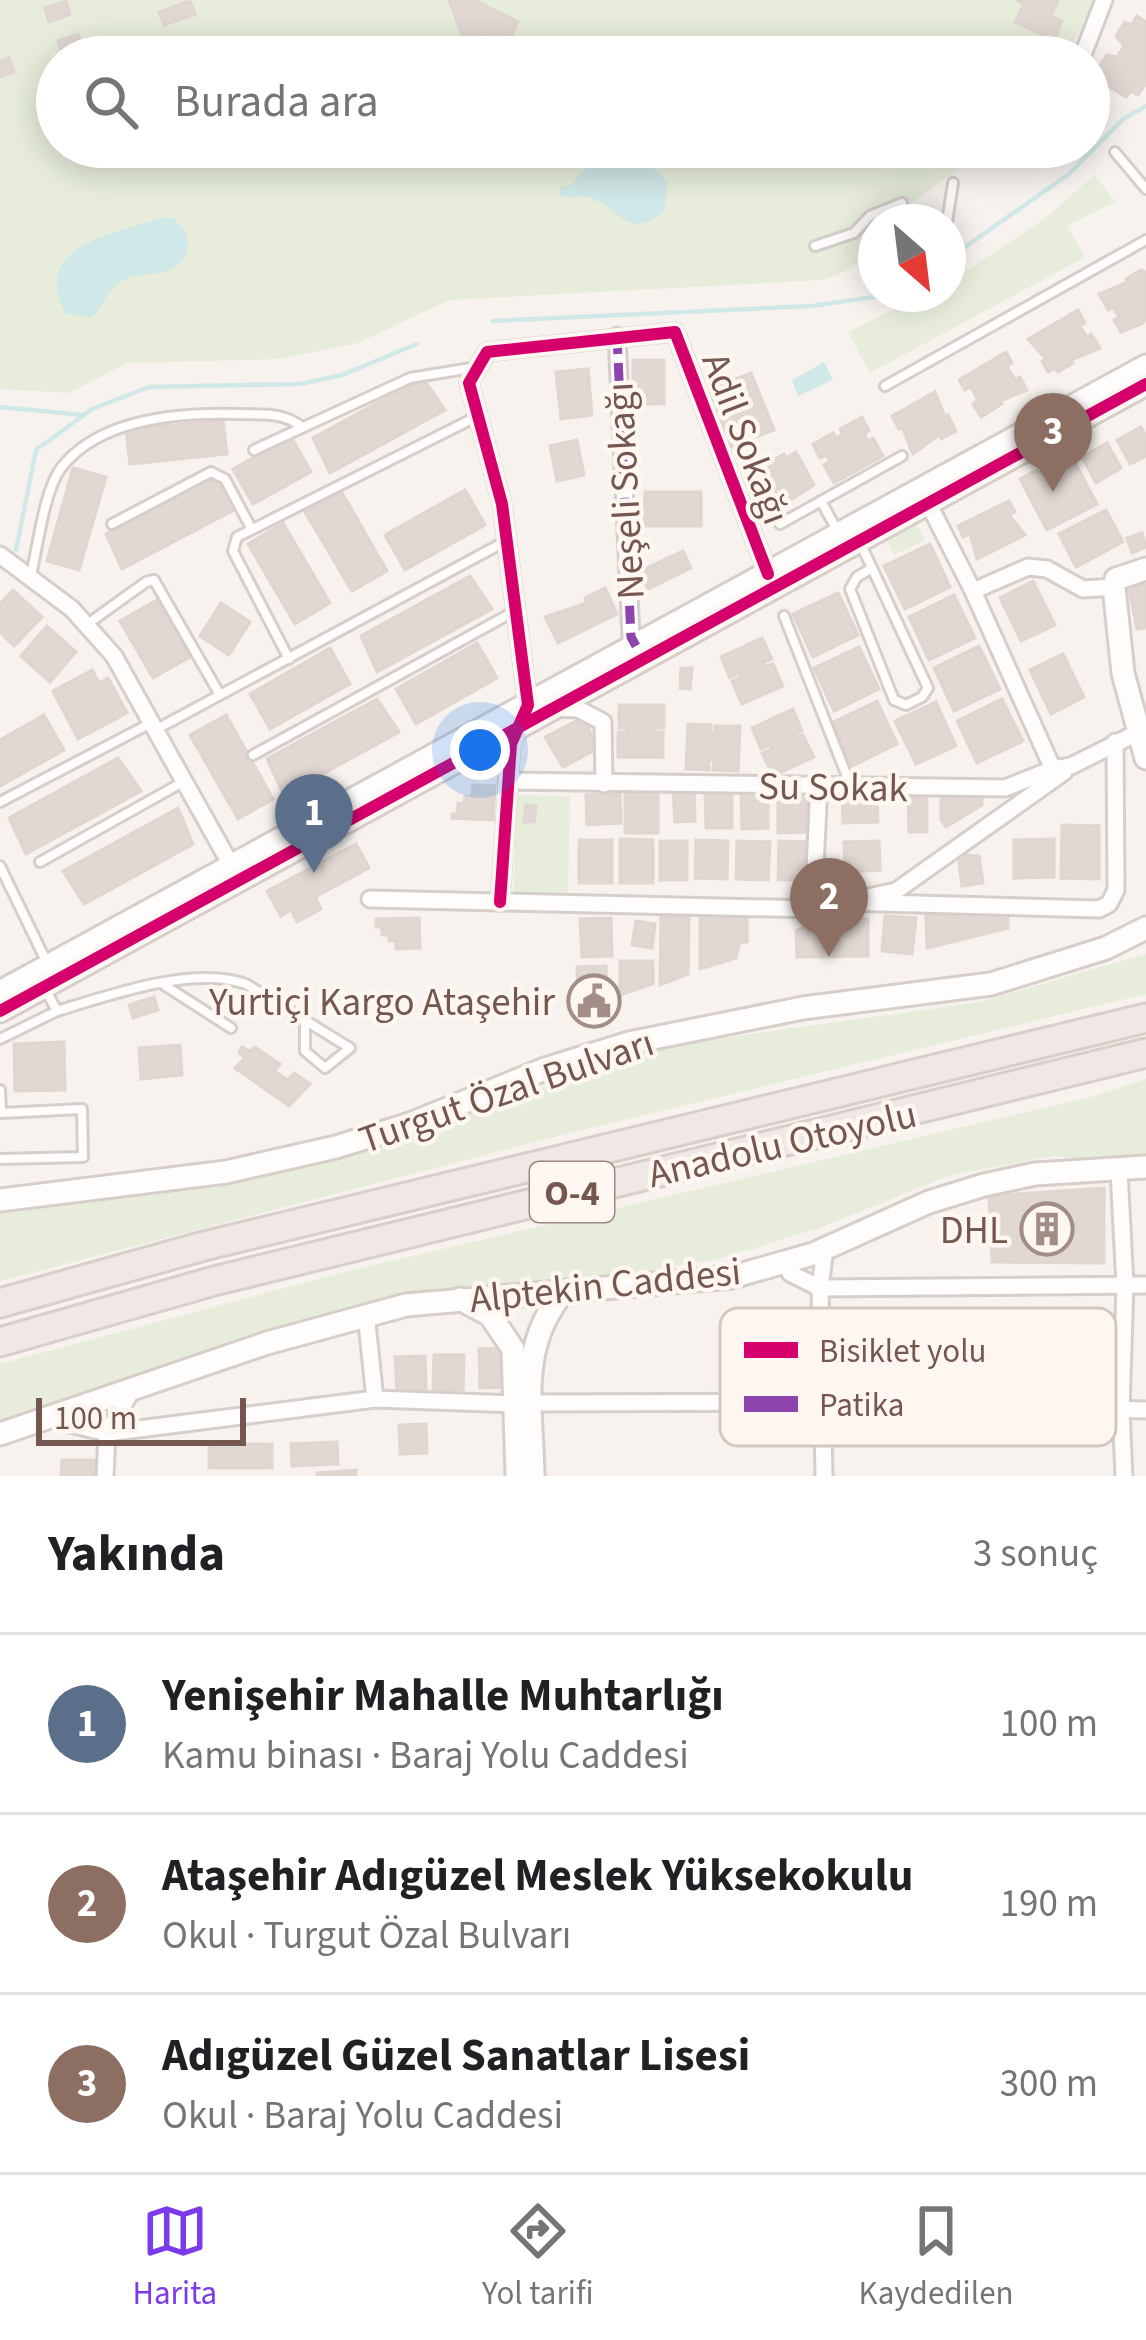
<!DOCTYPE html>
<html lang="tr">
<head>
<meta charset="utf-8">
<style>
  :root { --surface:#fff; --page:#f2f2f2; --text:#202124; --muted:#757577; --line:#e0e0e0; --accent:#7c3aed }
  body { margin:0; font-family:"Source Sans 3",sans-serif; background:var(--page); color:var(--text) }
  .compass { position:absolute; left:858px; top:204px; width:108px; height:108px; border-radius:50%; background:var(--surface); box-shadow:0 6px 30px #0003; rotate:152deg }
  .scale { position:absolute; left:36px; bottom:30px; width:210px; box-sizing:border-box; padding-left:12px; border:6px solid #75574f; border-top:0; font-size:33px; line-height:42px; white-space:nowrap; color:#75574f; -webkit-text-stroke:9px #fef7f1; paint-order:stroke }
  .you { position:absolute; left:480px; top:750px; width:42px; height:42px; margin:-30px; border:9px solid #fff; border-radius:50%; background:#1a73e8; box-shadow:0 0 0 18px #1a73e833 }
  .badge { display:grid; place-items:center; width:78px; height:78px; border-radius:50%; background:var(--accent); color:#fff; font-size:39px; font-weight:700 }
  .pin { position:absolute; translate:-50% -99px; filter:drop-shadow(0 3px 6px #0008) }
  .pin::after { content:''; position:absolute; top:63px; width:42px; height:36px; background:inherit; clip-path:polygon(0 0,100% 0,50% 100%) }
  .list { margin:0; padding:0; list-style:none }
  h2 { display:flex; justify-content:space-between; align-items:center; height:156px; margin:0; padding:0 48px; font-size:51px }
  h2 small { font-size:39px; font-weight:400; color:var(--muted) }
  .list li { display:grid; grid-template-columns:78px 1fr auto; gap:36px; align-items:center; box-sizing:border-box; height:180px; padding:0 48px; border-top:3px solid var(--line) }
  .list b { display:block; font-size:45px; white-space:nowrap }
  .list p { margin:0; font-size:39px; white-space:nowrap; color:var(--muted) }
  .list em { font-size:39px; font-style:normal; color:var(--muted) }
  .icon { flex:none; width:66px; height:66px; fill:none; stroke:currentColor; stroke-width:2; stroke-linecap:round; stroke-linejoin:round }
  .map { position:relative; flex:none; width:1146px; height:1476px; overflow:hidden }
  .search { position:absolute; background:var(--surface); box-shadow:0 6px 30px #0003; left:36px; right:36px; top:36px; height:132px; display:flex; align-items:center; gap:30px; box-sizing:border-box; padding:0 42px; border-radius:66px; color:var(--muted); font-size:45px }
  .sheet { height:696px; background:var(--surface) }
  nav { display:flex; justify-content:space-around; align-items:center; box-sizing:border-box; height:168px; border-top:3px solid var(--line); background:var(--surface); font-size:33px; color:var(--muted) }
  nav a { display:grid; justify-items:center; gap:6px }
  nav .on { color:var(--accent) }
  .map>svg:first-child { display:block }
</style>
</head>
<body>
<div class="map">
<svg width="1146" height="1476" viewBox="0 0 1146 1476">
  <rect width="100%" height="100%" fill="#f7f2ee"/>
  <g fill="#e7edda">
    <path d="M0 0H1096V1L1066 57H57V147H989L885 222H876C876 257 852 270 823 280L449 300 358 343 280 359 127 363 69 393 0 389Z"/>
    <polygon points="1095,175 1115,202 1067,226 1085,257 870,373 848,332 926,294 948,294 948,283 1044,219"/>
    <polygon points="916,524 925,540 894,555 886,539"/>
    <polygon points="516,795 570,796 568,896 514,895"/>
    <polygon points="1146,954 1146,994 562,1135 0,1281 0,1214 257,1179 361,1151 665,1046 980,1002"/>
    <polygon points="1146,1079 1146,1157 1124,1163 1053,1156 951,1175 819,1228 718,1259 609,1277 479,1288 0,1425 0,1364 349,1271 1091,1097"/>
  </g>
  <g fill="#d0e8e7">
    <path d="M615 147H632L668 182 664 211C627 244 617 203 587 197 575 195 570 200 559 194L560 188 573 183 593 159 604 157Z"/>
    <path d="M159 218H172C183 226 191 237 187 251 178 282 141 268 120 282 107 291 103 308 90 318L65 313C30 244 115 235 159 218Z"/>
    <polygon points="824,362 833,380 798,396 792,380"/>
  </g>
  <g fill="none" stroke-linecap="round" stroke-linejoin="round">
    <g stroke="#d0e8e7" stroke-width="4.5">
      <polyline points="948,259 1069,174 1123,119 1146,106"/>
      <polyline points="493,321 812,306 895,294"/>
      <polyline points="0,407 84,415"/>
      <polyline points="16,550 36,450 92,409 149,387 300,384 342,375 417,344"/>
    </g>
  </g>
  <g fill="#e2d8d3" stroke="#e0d5d0" stroke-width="3">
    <polygon points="449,0 474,0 518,22 506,47 482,36 465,43"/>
    <polygon points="1016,0 1058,0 1051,16 1062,21 1054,40 1015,22 1024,4"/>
    <polygon points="66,1 70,14 49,22 45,8"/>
    <polygon points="190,1 195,14 164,25 159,12"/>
    <polygon points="1137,16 1146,22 1146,83 1138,95 1131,91 1126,97 1099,80 1105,71 1099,67 1107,55 1117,57 1124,46 1116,36 1125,22 1131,25"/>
    <polygon points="78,34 82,46 62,52 58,41"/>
    <polygon points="1034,42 1049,49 1045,57 1027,57"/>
    <polygon points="9,58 14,72 0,77 0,61"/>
    <polygon points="1141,270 1146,272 1146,317 1143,323 1121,332 1114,320 1119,317 1113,307 1108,310 1099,294 1128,282 1126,279"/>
    <polygon points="1078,310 1085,323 1080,326 1087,337 1091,334 1100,348 1071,360 1073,363 1058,372 1055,368 1048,372 1042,361 1046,359 1028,339"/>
    <polygon points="1006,352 1012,363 1007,366 1015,380 1020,377 1027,390 1000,401 1002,404 981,417 973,404 978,400 971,387 965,390 959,380"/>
    <rect x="633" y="360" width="31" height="44"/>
    <polygon points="588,369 592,415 561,419 556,372"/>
    <polygon points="751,373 774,430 730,447 719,422 723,420 708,390"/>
    <polygon points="423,378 445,410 330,473 313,438"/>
    <polygon points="935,392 945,417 948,415 956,431 941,439 939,435 913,454 902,427 899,429 892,416"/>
    <polygon points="862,417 869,431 864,434 868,441 873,438 883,456 834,483 824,465 830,461 827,455 820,458 813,444 833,433 836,438 843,434 840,429"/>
    <polygon points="223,420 227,454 130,464 126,430"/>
    <polygon points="1141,427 1146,436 1146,456 1130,464 1117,440"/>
    <polygon points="291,437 311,472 253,504 233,469"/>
    <polygon points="577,440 584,475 557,481 550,446"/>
    <polygon points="1107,443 1121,468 1096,483 1082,457"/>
    <polygon points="796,452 814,485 773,511 770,507 761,512 744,481 751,477 749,473 784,454 786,458"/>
    <polygon points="1070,453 1097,504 1047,530 1020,479"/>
    <polygon points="73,468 106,477 79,570 47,561"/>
    <polygon points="215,476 236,509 122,569 106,534"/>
    <polygon points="465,490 485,525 405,570 385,535"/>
    <polygon points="341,491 387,571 352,591 305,512"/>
    <polygon points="645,492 701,492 701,526 644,526"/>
    <polygon points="1009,501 1015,512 1009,515 1025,535 977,559 970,534 963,537 958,526"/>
    <polygon points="1106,510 1123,542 1076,567 1059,534"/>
    <polygon points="283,523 330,603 295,624 248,544"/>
    <polygon points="1142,533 1146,547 1132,553 1127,538"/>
    <polygon points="930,544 950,587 905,609 884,566"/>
    <polygon points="683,551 691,568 648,589 640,571"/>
    <polygon points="470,576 492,609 377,672 361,636"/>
    <polygon points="1033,581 1055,625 1021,641 1000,598"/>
    <polygon points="1146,585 1146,628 1137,629 1129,588"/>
    <polygon points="605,588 617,614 558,643 545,617 587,603 585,598"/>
    <polygon points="13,590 42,617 14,646 0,632 0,604"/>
    <polygon points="838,593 858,635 813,657 793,614"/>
    <polygon points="954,595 975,638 929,660 909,617"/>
    <polygon points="157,600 190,657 153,678 120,621"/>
    <polygon points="221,603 250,622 229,655 200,636"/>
    <polygon points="47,626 76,652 50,682 21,656"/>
    <polygon points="762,638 772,659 763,663 765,667 773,664 783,686 742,704 732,681 741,677 739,673 730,678 721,657"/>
    <polygon points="477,643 497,678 416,724 396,689"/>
    <polygon points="979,646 1000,689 954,711 934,668"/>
    <polygon points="859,647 879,689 834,711 814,668"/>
    <polygon points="330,648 350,684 270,729 250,694"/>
    <polygon points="1063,654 1084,697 1051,714 1030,670"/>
    <polygon points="681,668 692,668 690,689 680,688"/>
    <polygon points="92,670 99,683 108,678 127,713 78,739 53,691"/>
    <polygon points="377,699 399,732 284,795 267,759"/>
    <polygon points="1002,699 1023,741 977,763 957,721"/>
    <polygon points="877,701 897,744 852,766 832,723"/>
    <polygon points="936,702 956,746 916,764 895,721"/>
    <polygon points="619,705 664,705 664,728 655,728 655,732 663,732 663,757 618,757 618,732 628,732 628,728 619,728"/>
    <polygon points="793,709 802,731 794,735 796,738 803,735 814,757 773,776 762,753 772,749 770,745 761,749 752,728"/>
    <polygon points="44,715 64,750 0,786 0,740"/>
    <polygon points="226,715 273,799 238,819 190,735"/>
    <polygon points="584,717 597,749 563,767 545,737"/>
    <polygon points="688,724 711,725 711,734 715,734 715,726 740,726 738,771 713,770 714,760 709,760 709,770 686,769"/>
    <polygon points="118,758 141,791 26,854 9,818"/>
    <polygon points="473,785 495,786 493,820 452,818 452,814 457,814 458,803 464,804 465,796 472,797"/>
    <polygon points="694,788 695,821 675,822 673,790"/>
    <polygon points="778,789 806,789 807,832 778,833"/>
    <rect x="625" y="790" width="33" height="43"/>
    <polygon points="705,791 732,791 732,828 706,828"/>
    <polygon points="741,791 768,791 768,828 742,829"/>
    <polygon points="877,792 878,822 843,823 842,794"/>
    <polygon points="620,794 621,823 587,825 586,795"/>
    <polygon points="941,794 982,794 982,805 946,827 941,819"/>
    <polygon points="908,797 927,797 927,832 909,832"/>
    <polygon points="526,805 536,806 534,822 524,822"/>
    <polygon points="178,808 193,844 84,904 63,871"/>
    <polygon points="1062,825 1099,826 1099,879 1061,878"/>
    <polygon points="620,839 653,840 653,883 620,883"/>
    <polygon points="1054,839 1054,877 1014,878 1014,840"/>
    <rect x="579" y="840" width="33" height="43"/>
    <polygon points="696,840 728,841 727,879 695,878"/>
    <rect x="660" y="841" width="27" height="39"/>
    <polygon points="737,841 770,842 768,880 736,879"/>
    <polygon points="779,841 806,842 806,880 778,880"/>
    <polygon points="879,841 880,870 845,872 844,842"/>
    <polygon points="356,844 369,868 315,897 321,909 297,922 291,910 281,916 267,891"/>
    <polygon points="958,855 979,856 983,883 962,886"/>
    <polygon points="1008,913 1008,928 927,948 926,915"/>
    <polygon points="661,916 689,917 688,974 660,985"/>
    <polygon points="885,916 916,918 912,954 882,951"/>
    <polygon points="700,917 747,917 747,942 740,942 736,958 700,969"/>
    <polygon points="419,918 420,948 396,949 396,941 389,941 389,935 382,935 382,927 376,927 376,919"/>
    <polygon points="611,918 612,956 582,957 580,919"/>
    <polygon points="868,919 868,956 797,957 796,931 818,920"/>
    <polygon points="636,921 655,924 652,948 632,945"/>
    <polygon points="620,961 653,961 653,984 620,995"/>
    <polygon points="606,966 607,995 578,1005 577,967"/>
    <polygon points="154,997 158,1010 133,1018 129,1005"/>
    <polygon points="64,1042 65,1090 15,1091 14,1044"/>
    <polygon points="180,1045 182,1075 141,1079 139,1048"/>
    <polygon points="242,1047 250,1051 255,1047 280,1064 274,1071 288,1080 294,1073 310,1084 289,1106 235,1068 245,1058 239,1053"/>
    <polygon points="1104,1188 1104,1263 992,1262 989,1196"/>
    <polygon points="506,1348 507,1387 480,1388 479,1349"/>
    <polygon points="434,1355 464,1355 463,1390 433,1390"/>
    <polygon points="425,1356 426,1389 397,1390 395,1357"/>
    <polygon points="426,1424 427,1453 400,1454 399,1425"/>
    <polygon points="337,1442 338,1464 292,1466 291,1444"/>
    <rect x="209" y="1444" width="63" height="24"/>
    <polygon points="62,1460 100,1460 100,1476 61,1476"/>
    <polygon points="356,1470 356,1476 317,1476 317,1473"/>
  </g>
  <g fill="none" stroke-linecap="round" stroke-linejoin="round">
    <g stroke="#d6ceca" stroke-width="14">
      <g id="lane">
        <polyline points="1115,152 1146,189"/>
        <polyline points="947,222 953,183"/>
        <polyline points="815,246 854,233 870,216 902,203"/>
        <polyline points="885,386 1146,240"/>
        <polyline points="254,450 410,378 477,367"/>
        <polyline points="821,501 839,534"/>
        <polyline points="112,524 211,472 225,479 251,528"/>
        <polyline points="780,524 902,456"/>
        <polyline points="861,545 864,551 928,688 922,697 906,705 894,700 850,589 857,577 872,568"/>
        <path d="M31 575C38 546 44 491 61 468 100 417 182 412 241 414 264 415 283 412 302 427"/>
        <polyline points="784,616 850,784"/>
        <polyline points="89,623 146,582 154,580 220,695"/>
        <polyline points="289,659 233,551 237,537 476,417"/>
        <polyline points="155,730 506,541"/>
        <polyline points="253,755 515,611"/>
        <polyline points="0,802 151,723"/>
        <polyline points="40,862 183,782"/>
        <polyline points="0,866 48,965"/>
        <polyline points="164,985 231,1028"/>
        <path d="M45 989 57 1011C110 995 193 965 246 984L350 1048 325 1068 305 1051V1021"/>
        <polyline points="0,1039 57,1011"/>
        <polyline points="0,1090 1,1113 82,1109 83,1157 0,1159"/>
      </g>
    </g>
    <g stroke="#d6ceca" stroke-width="21">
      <g id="street">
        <polyline points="1082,57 1104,0"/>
        <polyline points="617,336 631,637 636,646"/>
        <polyline points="924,495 973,591 1053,769"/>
        <polyline points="0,555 72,609 114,656 236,874"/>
        <polyline points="973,591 1028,567 1047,569 1083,589 1114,587"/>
        <polyline points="554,708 578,709 603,722 604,784"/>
        <polyline points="507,781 1005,788 1053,769 1071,766 1145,729"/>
        <polyline points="370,899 813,909 819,784"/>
        <polyline points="500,902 511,744 528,705 502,504 469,383 487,352 675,332 768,574"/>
        <polyline points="844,902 1099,909 1109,904 1116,890 1115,742"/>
        <polyline points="813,909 896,891 1064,772"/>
        <polyline points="1119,1171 1125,1285 1121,1410 1124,1476"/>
        <polyline points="785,1263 790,1273 820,1288 1146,1285"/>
        <polyline points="366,1314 375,1399"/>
        <polyline points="532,1403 822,1402 1146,1410"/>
        <polyline points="50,1419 107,1433 375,1399 516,1404"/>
        <polyline points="105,1476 107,1433 132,1390"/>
        <polyline points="824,1476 820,1288 825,1248"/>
      </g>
    </g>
    <g stroke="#d7ceca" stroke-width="27">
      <g id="secondary">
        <polyline points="1146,569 1116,579 1114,587 1123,673 1146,758"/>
        <polyline points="0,992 1146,366"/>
        <polyline points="0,1011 1146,384"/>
        <polyline points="0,1200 226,1172 336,1147 410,1124 545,1069 629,1043 803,1008 991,984 1106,948 1146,928"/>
        <polyline points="460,1299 490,1315 513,1349 517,1476"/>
        <polyline points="0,1434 267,1343 406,1305 732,1277 813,1254 929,1202 984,1185 1035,1174 1146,1167"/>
        <path d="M533 1476C532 1407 517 1347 564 1291"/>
      </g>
    </g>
    <g stroke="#d8cfcb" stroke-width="33">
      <g id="highway">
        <polyline points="0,1303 204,1246 1146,1018"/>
        <polyline points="0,1342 214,1281 1146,1053"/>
      </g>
    </g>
    <use href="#lane" stroke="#fefdfc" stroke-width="8"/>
    <use href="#street" stroke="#fefdfc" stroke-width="15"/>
    <use href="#secondary" stroke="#fefdfc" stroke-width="21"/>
    <use href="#highway" stroke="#f0e8e6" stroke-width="27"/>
    <polyline stroke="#8e44ad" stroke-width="9" stroke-dasharray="18 9" stroke-linecap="butt" points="617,336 631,637 636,646"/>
    <g stroke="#fef7f1" stroke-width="20">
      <g id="cycleway">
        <polyline points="500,902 511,744 528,705 502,504 469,383 487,352 675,332 768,574"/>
        <polyline points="0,1011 1146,384"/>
      </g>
    </g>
    <use href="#cycleway" stroke="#d6006c" stroke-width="12"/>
  </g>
  <defs>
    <g id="civic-ring" transform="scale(2.7)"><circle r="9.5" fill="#fef7f1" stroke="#a28d87" stroke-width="1.5"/><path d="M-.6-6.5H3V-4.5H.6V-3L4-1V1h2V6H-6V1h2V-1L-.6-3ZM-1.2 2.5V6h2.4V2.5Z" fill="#a28d87"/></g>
    <g id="building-ring" transform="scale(2.7)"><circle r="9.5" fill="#fef7f1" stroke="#a28d87" stroke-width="1.5"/><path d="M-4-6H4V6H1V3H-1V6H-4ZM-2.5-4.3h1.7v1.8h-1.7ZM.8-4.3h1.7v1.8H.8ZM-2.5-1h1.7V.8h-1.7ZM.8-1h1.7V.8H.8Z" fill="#a28d87"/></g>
  </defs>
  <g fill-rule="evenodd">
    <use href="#civic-ring" x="594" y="1001"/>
    <use href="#building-ring" x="1047" y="1229"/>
  </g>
  <g text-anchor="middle" stroke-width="9" stroke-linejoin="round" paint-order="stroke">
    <rect fill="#fef7f1" stroke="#9e8780" stroke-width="3" x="530" y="1162" width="84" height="60" rx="9"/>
    <g font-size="36" font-weight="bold" fill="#75574f">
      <text x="572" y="1205">O-4</text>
    </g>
    <g font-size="39" fill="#75574f" stroke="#fef7f1">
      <text transform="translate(747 438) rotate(69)" y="14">Adil Sokağı</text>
      <text transform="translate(624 491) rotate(-93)" y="14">Neşeli Sokağı</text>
      <text transform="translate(833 786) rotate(1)" y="14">Su Sokak</text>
      <text transform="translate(506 1090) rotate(-19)" y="14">Turgut Özal Bulvarı</text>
      <text transform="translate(782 1143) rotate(-13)" y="14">Anadolu Otoyolu</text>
      <text transform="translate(605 1284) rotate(-6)" y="14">Alptekin Caddesi</text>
    </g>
    <g font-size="39" fill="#75574f" stroke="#fef7f1" text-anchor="end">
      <text x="555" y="1015">Yurtiçi Kargo Ataşehir</text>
      <text x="1008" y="1243">DHL</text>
    </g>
  </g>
  <rect x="720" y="1308" width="396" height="138" rx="18" fill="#fef7f1" stroke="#d5c7c0" stroke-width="3"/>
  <rect x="744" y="1342" width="54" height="16" fill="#d6006c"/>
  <rect x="744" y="1396" width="54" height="16" fill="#8e44ad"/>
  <g font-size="33" fill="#75574f">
    <text x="819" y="1362">Bisiklet yolu</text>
    <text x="819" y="1416">Patika</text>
  </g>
</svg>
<svg class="compass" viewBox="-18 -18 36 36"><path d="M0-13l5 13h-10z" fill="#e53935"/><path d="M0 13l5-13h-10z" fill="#757577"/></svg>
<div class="scale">100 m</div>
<div class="you"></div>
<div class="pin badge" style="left:314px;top:873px;background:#5c6f8a">1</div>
<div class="pin badge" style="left:829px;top:957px;background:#8d6e63">2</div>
<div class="pin badge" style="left:1053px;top:492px;background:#8d6e63">3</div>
<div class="search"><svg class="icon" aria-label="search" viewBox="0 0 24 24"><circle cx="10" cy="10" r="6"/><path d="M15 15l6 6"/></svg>Burada ara</div>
</div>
<section class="sheet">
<h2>Yakında<small>3 sonuç</small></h2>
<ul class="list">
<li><span class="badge" style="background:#5c6f8a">1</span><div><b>Yenişehir Mahalle Muhtarlığı</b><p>Kamu binası · Baraj Yolu Caddesi</p></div><em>100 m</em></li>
<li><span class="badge" style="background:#8d6e63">2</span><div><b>Ataşehir Adıgüzel Meslek Yüksekokulu</b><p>Okul · Turgut Özal Bulvarı</p></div><em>190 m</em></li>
<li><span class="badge" style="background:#8d6e63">3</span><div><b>Adıgüzel Güzel Sanatlar Lisesi</b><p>Okul · Baraj Yolu Caddesi</p></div><em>300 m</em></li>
</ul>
</section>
<nav>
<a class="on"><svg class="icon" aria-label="map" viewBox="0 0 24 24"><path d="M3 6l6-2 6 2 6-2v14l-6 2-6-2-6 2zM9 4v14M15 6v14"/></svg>Harita</a>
<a><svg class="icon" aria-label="directions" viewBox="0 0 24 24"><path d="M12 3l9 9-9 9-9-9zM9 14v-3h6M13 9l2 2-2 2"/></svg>Yol tarifi</a>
<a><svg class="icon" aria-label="saved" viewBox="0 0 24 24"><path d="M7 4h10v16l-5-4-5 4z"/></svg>Kaydedilen</a>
</nav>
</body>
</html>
